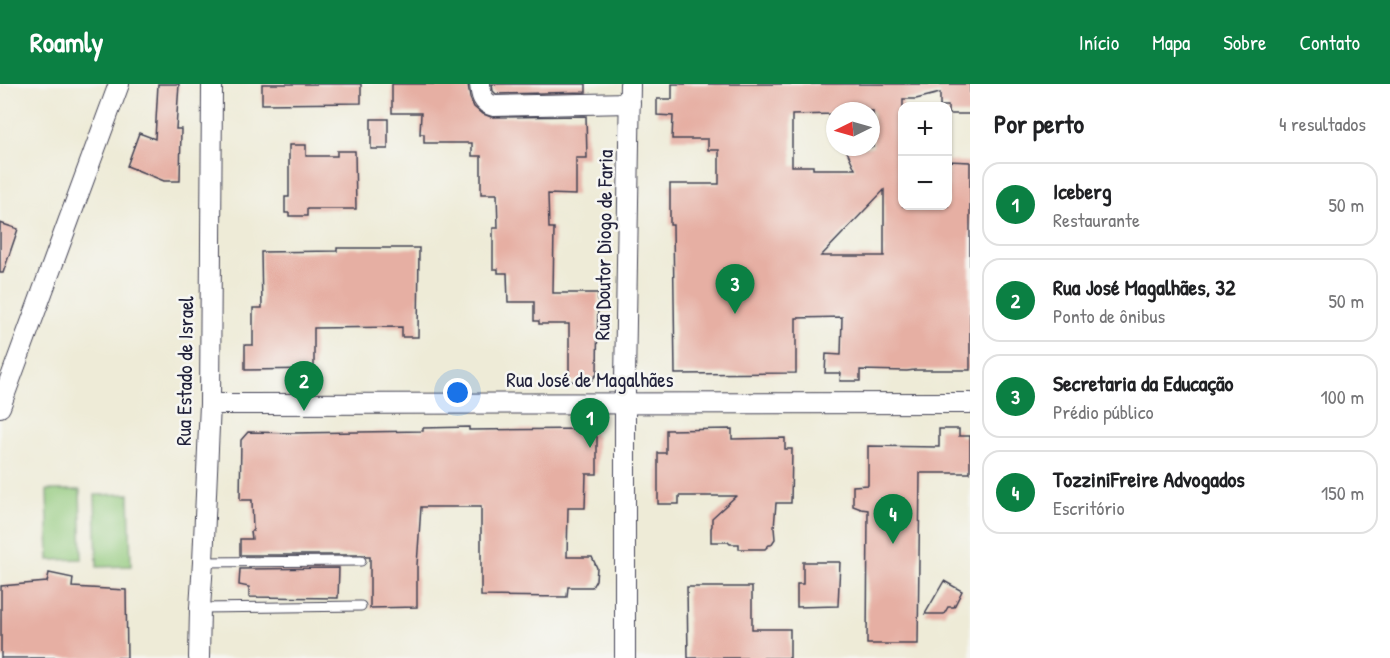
<!DOCTYPE html>
<html lang="pt">
<head>
<meta charset="utf-8">
<style>
  :root { --surface:#fff; --page:#f2f2f2; --text:#202124; --muted:#757577; --line:#e0e0e0; --accent:#0b8043 }
  body { margin:0; font-family:"Patrick Hand",sans-serif; background:var(--page); color:var(--text) }
  .controls { position:absolute; right:18px; top:18px; display:grid; overflow:hidden; border-radius:12px; box-shadow:0 2px 4px #0004 }
  .controls button { width:54px; height:54px; display:grid; place-items:center; padding:0; border:0; border-bottom:2px solid var(--line); background:var(--surface); color:var(--text); font:30px sans-serif }
  .compass { position:absolute; left:826px; top:18px; width:54px; height:54px; border-radius:50%; background:var(--surface); box-shadow:0 2px 4px #0004; rotate:265deg }
  .you { position:absolute; left:458px; top:309px; width:21px; height:21px; margin:-15px; border:4px solid #fff; border-radius:50%; background:#1a73e8; box-shadow:0 0 0 9px #1a73e833 }
  .badge { display:grid; place-items:center; width:39px; height:39px; border-radius:50%; background:var(--accent); color:#fff; font-size:20px; font-weight:700 }
  .pin { position:absolute; translate:-50% -50px; filter:drop-shadow(0 2px 3px #0008) }
  .pin::after { content:''; position:absolute; top:32px; width:21px; height:18px; background:inherit; clip-path:polygon(0 0,100% 0,50% 100%) }
  .list { margin:0; padding:0; list-style:none }
  h2 { display:flex; justify-content:space-between; align-items:center; height:78px; margin:0; padding:0 24px; font-size:26px }
  h2 small { font-size:20px; font-weight:400; color:var(--muted) }
  .list li { display:grid; grid-template-columns:39px 1fr auto; gap:18px; align-items:center; box-sizing:border-box; height:84px; margin:0 12px 12px; padding:0 12px; border:2px solid var(--line); border-radius:18px }
  .list b { display:block; font-size:22px; white-space:nowrap }
  .list p { margin:0; font-size:20px; white-space:nowrap; color:var(--muted) }
  .list em { font-size:20px; font-style:normal; color:var(--muted) }
  .map { position:relative; flex:none; width:970px; height:574px; overflow:hidden }
  header { display:flex; align-items:center; gap:36px; box-sizing:border-box; height:84px; padding:0 30px; background:var(--accent); color:#fff }
  header strong { font-size:28px }
  nav { display:flex; gap:33px; margin-inline-start:auto; font-size:21px }
  main { display:flex }
  aside { flex:1; background:var(--surface) }
  .map>svg:first-child { display:block }
</style>
</head>
<body>
<header>
<strong>Roamly</strong>
<nav><a>Início</a><a>Mapa</a><a>Sobre</a><a>Contato</a></nav>
</header>
<main>
<div class="map">
<svg width="970" height="574" viewBox="0 0 970 574">
  <rect width="100%" height="100%" fill="#f6f6f2"/>
  <filter id="ink" filterUnits="userSpaceOnUse"><feTurbulence type="fractalNoise" baseFrequency=".0167" numOctaves="2"/><feDisplacementMap in="SourceGraphic" scale="12" xChannelSelector="R" yChannelSelector="G"/><feConvolveMatrix kernelMatrix="1 2 1 2 8 2 1 2 1" color-interpolation-filters="sRGB"/></filter>
  <filter id="wash" filterUnits="userSpaceOnUse"><feTurbulence type="fractalNoise" baseFrequency=".008" numOctaves="4" result="noise"/><feDisplacementMap in="SourceGraphic" scale="24" xChannelSelector="R" yChannelSelector="G"/><feGaussianBlur stdDeviation="1.35" result="paint"/><feColorMatrix in="noise" values="0 0 0 0 0 0 0 0 0 0 0 0 0 0 0 0 0 1.4 0 .05"/><feComposite in="paint" operator="in"/></filter>
  <g filter="url(#wash)">
    <rect width="100%" height="100%" fill="#eeebd7"/>
    <g fill="#92c97b" stroke="#5a765b" stroke-width="1.5">
      <polygon points="47,406 80,406 82,475 49,476"/>
      <polygon points="129,410 131,482 97,483 95,411"/>
    </g>
    <g id="blocks">
      <g fill="#e6afa3" fill-rule="evenodd">
        <polygon points="158,0 179,0 176,45 181,45 180,97 164,97 127,82 139,49 155,55"/>
        <polygon points="262,0 361,0 361,19 262,20"/>
        <polygon points="392,0 468,0 470,14 474,23 481,29 491,33 586,32 587,74 576,74 576,111 548,110 549,144 554,144 553,209 598,209 597,290 590,298 569,297 569,240 539,240 539,237 534,237 534,218 508,218 507,189 498,189 498,185 493,185 493,144 498,144 497,110 481,110 481,72 472,72 472,59 424,59 424,50 420,50 421,29 392,29"/>
        <polygon points="492,0 586,0 586,8 496,10 493,7"/>
        <path d="M672 0H970V30H948V22H940V9L916 15H903V122H948V77L970 78V286H915L907 287 860 286V297H840L841 289H825L826 270 841 271 842 233 796 234V289L675 290 673 141H670V100H719V66H708V55H672L673 32 657 31V15H672ZM835 27H873V63H845L855 85H813V82H792V31L835 30ZM884 106V172H821Z"/>
        <rect x="371" y="35" width="17" height="30"/>
        <polygon points="289,61 306,61 306,72 337,72 337,67 355,67 356,125 307,125 307,132 289,132 289,129 285,129 285,113 289,113"/>
        <polygon points="0,139 18,145 3,189 0,189"/>
        <polygon points="337,164 419,164 418,253 402,253 402,243 314,244 314,285 245,286 245,261 253,261 253,224 262,224 261,168 337,167"/>
        <polygon points="469,343 469,346 590,345 597,353 597,390 586,390 585,424 568,424 567,473 592,473 597,484 596,496 592,503 568,503 567,513 481,512 481,423 421,423 417,481 417,523 370,524 370,473 366,473 364,471 240,471 240,455 252,455 251,447 253,447 252,416 240,416 241,356 248,348 294,349 423,347 423,344"/>
        <polygon points="732,345 732,355 785,354 785,365 792,365 791,419 776,419 774,444 775,455 771,461 769,461 765,465 739,465 739,460 730,460 728,458 711,458 711,444 712,442 712,434 736,412 679,412 679,420 658,420 658,369 666,369 666,346"/>
        <polygon points="939,345 959,345 959,352 970,352 970,389 920,389 918,560 867,560 868,426 861,425 853,422 853,402 868,401 868,362 939,363"/>
        <polygon points="803,478 840,478 838,522 797,523 797,500 803,500"/>
        <polygon points="339,484 338,514 249,513 249,503 239,501 240,485"/>
        <polygon points="49,489 73,494 72,503 126,506 127,574 1,574 1,502 47,498"/>
        <polygon points="944,497 962,507 954,523 948,523 944,530 925,530"/>
        <polygon points="687,503 752,503 752,545 790,545 790,574 688,574"/>
      </g>
    </g>
  </g>
  <g filter="url(#ink)">
    <use href="#blocks" fill-opacity="0" stroke="#414052" stroke-width="1.5"/>
    <g fill="none" stroke-linecap="round" stroke-linejoin="round">
      <g stroke="#414052" stroke-width="11">
        <g id="lane">
          <polyline points="203,478 361,477"/>
          <polyline points="200,524 361,522"/>
        </g>
      </g>
      <g stroke="#414052" stroke-width="22">
        <g id="street">
          <path d="M480 0C481 11 482 19 494 22L630 19"/>
          <polyline points="210,320 970,319"/>
          <polyline points="0,323 119,0"/>
          <polyline points="199,574 200,524 203,478 210,320 212,0"/>
          <polyline points="625,574 625,297 630,0"/>
        </g>
      </g>
      <use href="#lane" stroke="#fff" stroke-width="9"/>
      <use href="#street" stroke="#fff" stroke-width="20"/>
    </g>
  </g>
  <g text-anchor="middle" stroke-width="5" stroke-linejoin="round" paint-order="stroke">
    <g font-size="21" fill="#22223b" stroke="#f6f6f2">
      <text transform="translate(604 161) rotate(-89)" y="7">Rua Doutor Diogo de Faria</text>
      <text transform="translate(185 287) rotate(-89)" y="7">Rua Estado de Israel</text>
      <text x="590" y="303">Rua José de Magalhães</text>
    </g>
  </g>
</svg>
<div class="controls">
<button>+</button>
<button>−</button>
</div>
<svg class="compass" viewBox="-18 -18 36 36"><path d="M0-13l5 13h-10z" fill="#e53935"/><path d="M0 13l5-13h-10z" fill="#757577"/></svg>
<div class="you"></div>
<div class="pin badge" style="left:590px;top:364px">1</div>
<div class="pin badge" style="left:304px;top:327px">2</div>
<div class="pin badge" style="left:735px;top:230px">3</div>
<div class="pin badge" style="left:893px;top:460px">4</div>
</div>
<aside>
<h2>Por perto<small>4 resultados</small></h2>
<ul class="list">
<li><span class="badge">1</span><div><b>Iceberg</b><p>Restaurante</p></div><em>50 m</em></li>
<li><span class="badge">2</span><div><b>Rua José Magalhães, 32</b><p>Ponto de ônibus</p></div><em>50 m</em></li>
<li><span class="badge">3</span><div><b>Secretaria da Educação</b><p>Prédio público</p></div><em>100 m</em></li>
<li><span class="badge">4</span><div><b>TozziniFreire Advogados</b><p>Escritório</p></div><em>150 m</em></li>
</ul>
</aside>
</main>
</body>
</html>
